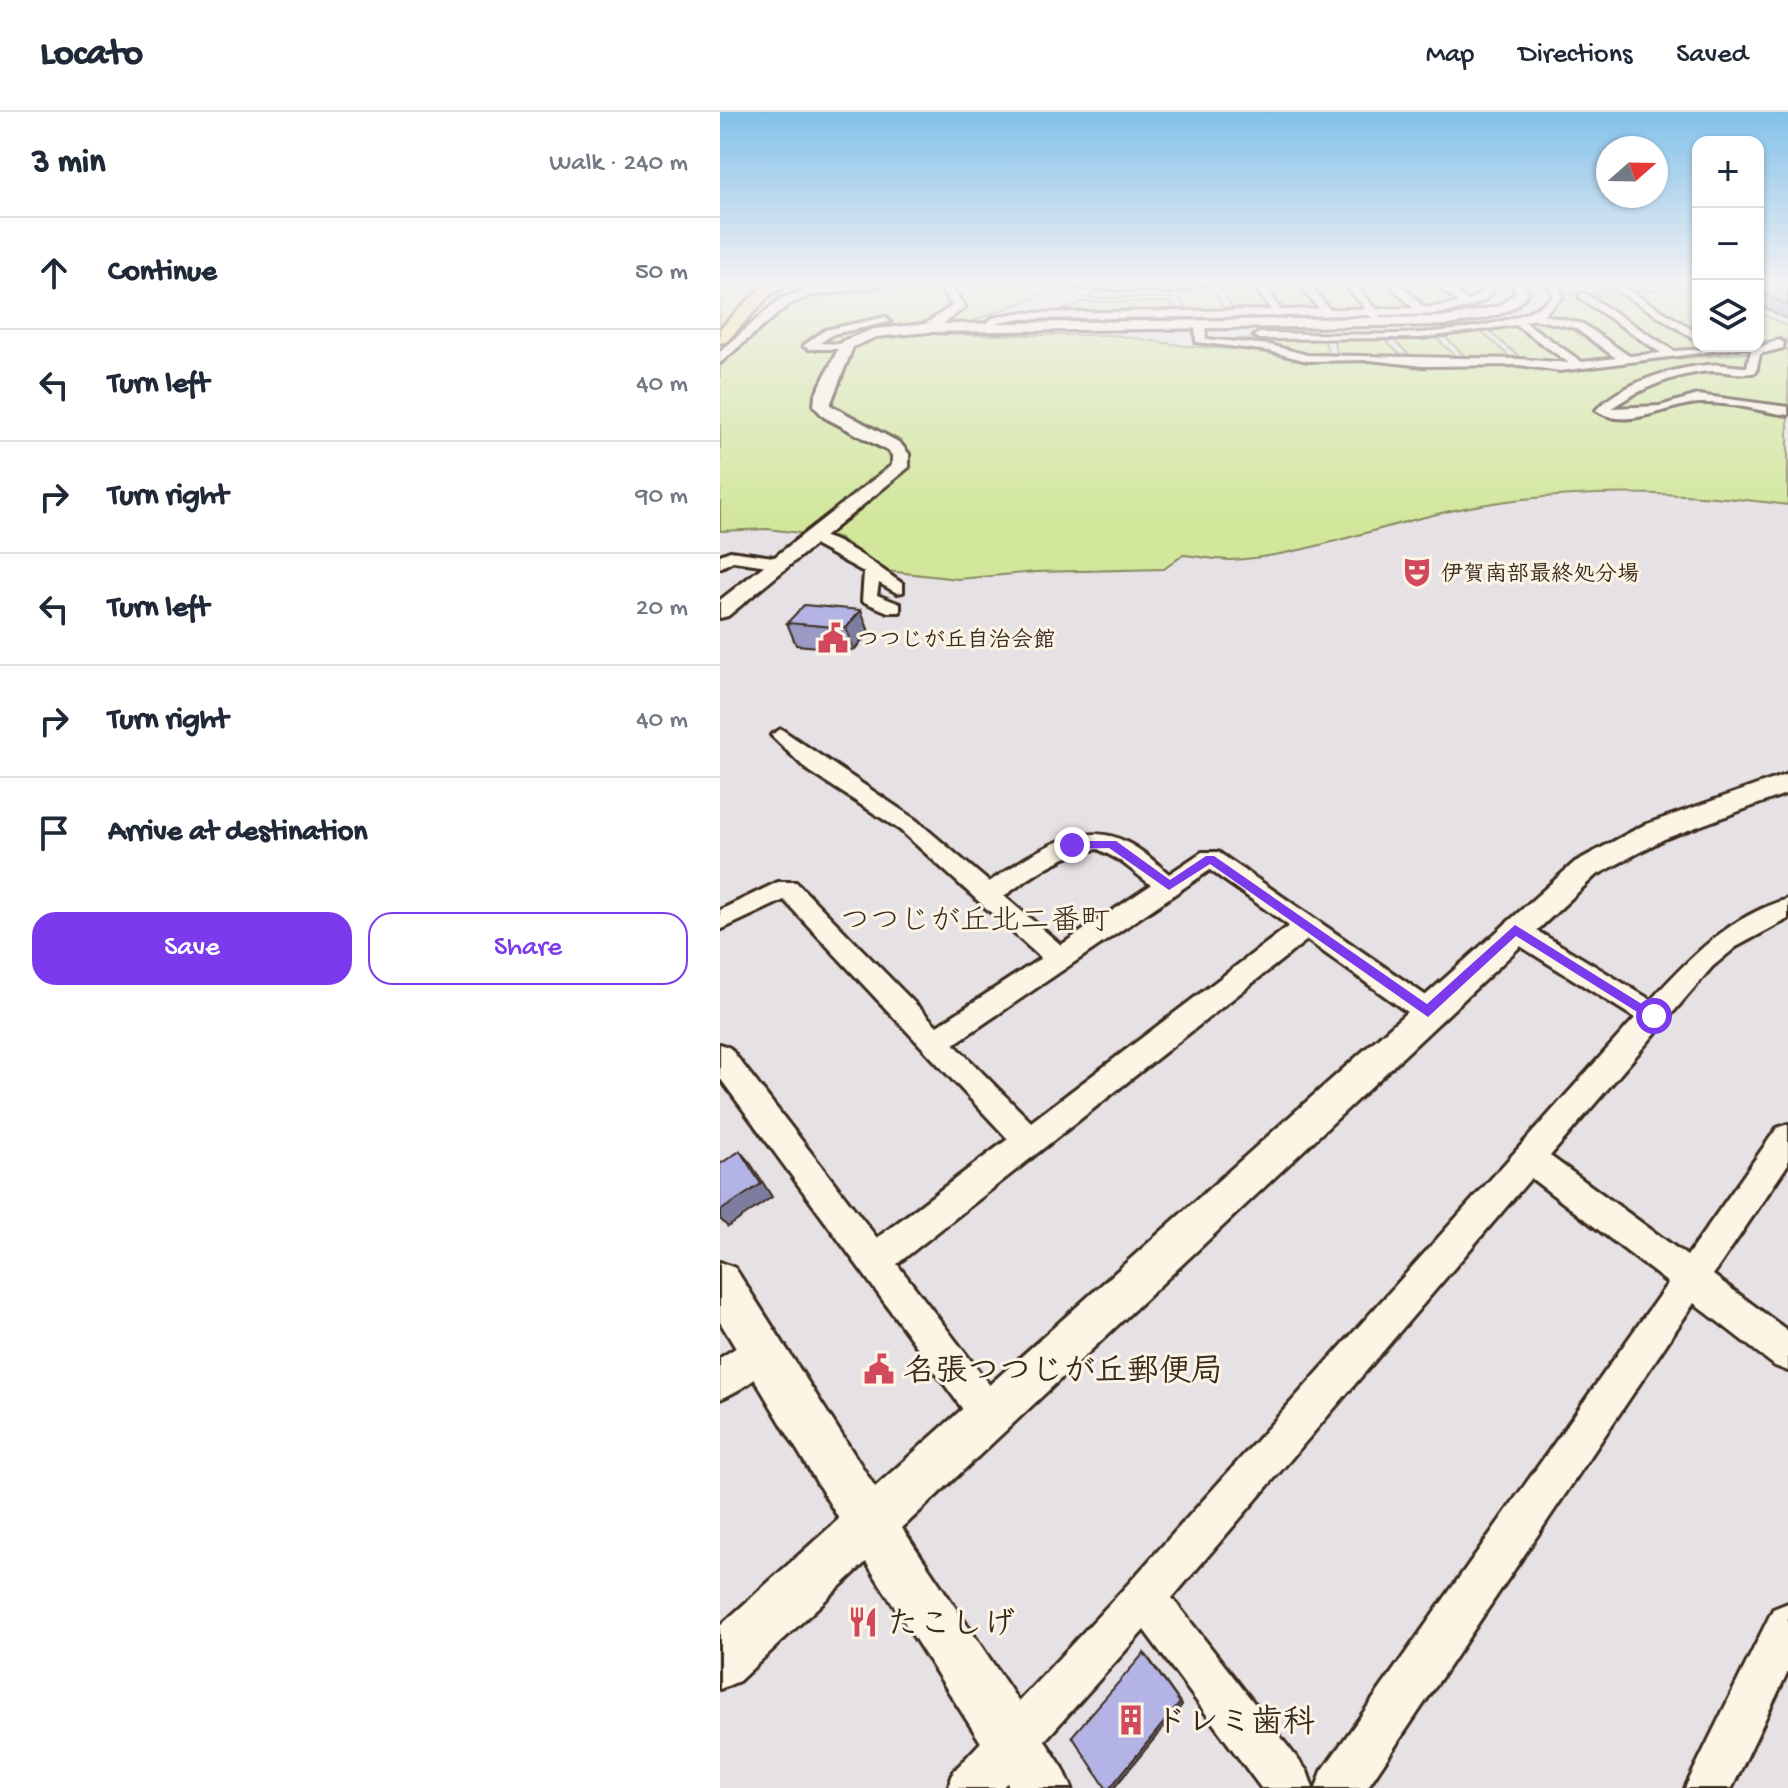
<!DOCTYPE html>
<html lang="en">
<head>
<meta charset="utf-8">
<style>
  :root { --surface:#fff; --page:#f6f6f7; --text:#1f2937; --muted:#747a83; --line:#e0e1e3; --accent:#7c3aed }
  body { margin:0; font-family:"Gochi Hand","Klee One",sans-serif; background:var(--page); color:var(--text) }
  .controls { position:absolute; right:24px; top:24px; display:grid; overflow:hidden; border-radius:16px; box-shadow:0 2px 6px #0004 }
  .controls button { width:72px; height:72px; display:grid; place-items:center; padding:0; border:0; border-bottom:2px solid var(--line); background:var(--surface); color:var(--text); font:40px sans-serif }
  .compass { position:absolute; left:876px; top:24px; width:72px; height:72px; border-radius:50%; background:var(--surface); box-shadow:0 2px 6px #0004; rotate:70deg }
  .stop { position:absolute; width:24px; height:24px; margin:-18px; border:6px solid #7c3aed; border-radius:50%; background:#fff }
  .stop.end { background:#7c3aed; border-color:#fff; box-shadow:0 2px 8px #0008 }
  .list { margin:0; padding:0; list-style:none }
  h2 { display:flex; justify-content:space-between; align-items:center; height:104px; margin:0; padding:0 32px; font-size:34px }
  h2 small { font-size:26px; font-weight:400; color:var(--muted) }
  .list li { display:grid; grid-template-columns:52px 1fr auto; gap:24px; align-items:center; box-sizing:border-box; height:112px; padding:0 32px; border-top:2px solid var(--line) }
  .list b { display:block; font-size:30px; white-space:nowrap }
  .list em { font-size:26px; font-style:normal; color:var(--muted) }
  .actions { display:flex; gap:16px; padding:24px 32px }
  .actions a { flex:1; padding:18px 0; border:2px solid var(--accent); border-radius:24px; text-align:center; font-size:28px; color:var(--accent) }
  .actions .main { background:var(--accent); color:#fff }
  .icon { flex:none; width:44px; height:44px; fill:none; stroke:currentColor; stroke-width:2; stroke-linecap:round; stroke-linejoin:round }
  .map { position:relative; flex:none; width:1068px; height:1676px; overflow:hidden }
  header { display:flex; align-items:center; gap:48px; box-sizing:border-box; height:112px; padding:0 40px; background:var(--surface); border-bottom:2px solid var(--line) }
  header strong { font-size:38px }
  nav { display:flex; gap:44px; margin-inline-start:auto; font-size:28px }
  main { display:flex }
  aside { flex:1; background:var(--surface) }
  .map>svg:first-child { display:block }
</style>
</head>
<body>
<header>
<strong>Locato</strong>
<nav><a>Map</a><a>Directions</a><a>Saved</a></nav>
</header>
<main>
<aside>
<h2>3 min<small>Walk · 240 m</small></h2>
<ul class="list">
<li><svg class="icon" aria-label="ahead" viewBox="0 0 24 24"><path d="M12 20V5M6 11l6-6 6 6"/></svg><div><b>Continue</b></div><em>50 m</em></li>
<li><svg class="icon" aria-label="left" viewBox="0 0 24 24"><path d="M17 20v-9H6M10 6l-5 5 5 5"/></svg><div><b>Turn left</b></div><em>40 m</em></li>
<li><svg class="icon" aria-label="right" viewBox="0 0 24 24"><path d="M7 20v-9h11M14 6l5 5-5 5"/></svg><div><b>Turn right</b></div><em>90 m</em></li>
<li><svg class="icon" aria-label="left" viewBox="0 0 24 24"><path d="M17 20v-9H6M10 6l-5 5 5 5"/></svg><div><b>Turn left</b></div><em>20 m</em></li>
<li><svg class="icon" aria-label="right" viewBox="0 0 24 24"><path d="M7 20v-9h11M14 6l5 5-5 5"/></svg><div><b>Turn right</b></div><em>40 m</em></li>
<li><svg class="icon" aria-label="arrive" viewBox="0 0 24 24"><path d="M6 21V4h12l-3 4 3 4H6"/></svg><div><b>Arrive at destination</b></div></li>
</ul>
<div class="actions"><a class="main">Save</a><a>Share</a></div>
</aside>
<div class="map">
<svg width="1068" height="1676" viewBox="0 0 1068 1676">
  <rect width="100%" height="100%" fill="#e6e1e5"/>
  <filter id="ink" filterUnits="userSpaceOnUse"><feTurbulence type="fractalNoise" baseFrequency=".0125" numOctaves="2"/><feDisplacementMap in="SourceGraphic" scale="16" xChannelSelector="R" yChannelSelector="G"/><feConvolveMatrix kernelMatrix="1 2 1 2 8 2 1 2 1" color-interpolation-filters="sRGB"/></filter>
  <g filter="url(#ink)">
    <g fill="#d2e79c" stroke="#86885d" stroke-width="2">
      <path d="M0 171H352L217 223H393L466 234 540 239 581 248 663 249 713 254 799 252 830 258 1068 237V393C956 378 841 375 730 399 660 414 583 444 511 448 495 448 478 444 463 443L444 457 316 460 238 467 167 459 119 426 48 417 0 419Z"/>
      <polygon points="492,171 535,171 553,199 514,199 500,175"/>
      <polygon points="588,171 625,171 649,197 610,198"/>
      <polygon points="633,171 671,171 696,197 657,197"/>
      <polygon points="678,171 716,171 738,192 704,197"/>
      <polygon points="885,171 898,179 847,183 842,182 837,173"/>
      <polygon points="481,172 492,175 505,199 467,200 457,178"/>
      <polygon points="580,172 602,198 562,199 544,173"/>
      <polygon points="978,176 978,219 910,179"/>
      <polygon points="380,177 445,178 453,186 365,186"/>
      <polygon points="900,182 906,184 989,238 952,240 870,186"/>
      <polygon points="863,186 944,240 943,243 906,245 863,214 825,203 841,187"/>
      <polygon points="363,190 450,190 459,200 336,201"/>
      <polygon points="1038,199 1068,215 1068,227 1038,229"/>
      <polygon points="484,203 483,210 277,211 295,205"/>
      <polygon points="815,207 854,214 898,246 859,250 809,211"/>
      <polygon points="797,213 851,251 803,248 770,220"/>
      <polygon points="756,220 763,221 791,246 748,247 724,224"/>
      <polygon points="599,225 604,226 609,243 588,244 485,228"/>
      <polygon points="661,225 683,245 618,243 613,226"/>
      <polygon points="670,225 715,225 739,247 695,248"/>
    </g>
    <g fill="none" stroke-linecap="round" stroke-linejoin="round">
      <g stroke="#3b2a1e" stroke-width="6">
        <g id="minor">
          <polygon points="363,171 453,174 487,171 453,180 351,175"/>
          <path d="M533 171H543L561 198 599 197 578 171H588L609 197H646L623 171H633L656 197 693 196 669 171H679L705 196 739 191 715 171H726L748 189 762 181 759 171H769L772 182C742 207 696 202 659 203L664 211 659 214 649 203 296 207 279 210 268 218 263 215 272 206 296 201 551 198Z"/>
          <path d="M828 171H838L843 184 824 203 863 212 909 244 941 241 860 186V182H866L954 239 1034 234 840 259 799 253 703 254 650 248 587 249 549 239 476 230 475 213 480 210 485 213 486 227 550 233 587 243 799 247 849 251 796 213 700 226 539 227 534 224 539 221C612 221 781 234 833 184ZM814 207 855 216 896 246 862 250 805 210Z"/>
          <polygon points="885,171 897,171 978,221 978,229"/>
          <polygon points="166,205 170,210 113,222 100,231 124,232 128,237 89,237 83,234 105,218"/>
          <path d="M1059 228 1064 231 1063 236 1040 242 1036 260C1021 264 1007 259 992 259 958 261 920 276 892 296L940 294 978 283 1068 295V303C1040 299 1008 290 980 291 947 292 907 320 876 298 902 271 951 256 988 253 1001 251 1014 255 1027 255L1031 238Z"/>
          <path d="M87 423C112 418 162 458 183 472V480L177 481 159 471 157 483 180 492V500H168L142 489 144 460 87 429Z"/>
          <polygon points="10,439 61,446 69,451 61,456 13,449 0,456 0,443"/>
          <path d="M61 617 196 708 269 770C306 746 358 706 404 729 421 737 435 750 449 762L482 740H498L718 892 722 900 718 908 708 911 698 908 587 828 177 1152 281 1288 287 1301 281 1314 268 1320 255 1314 0 966V932L10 936 157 1126 288 1027 64 788 0 818V798L58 770H76L217 914 321 846 180 718 86 657 51 623ZM378 737 399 748 431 773 341 833 284 784C313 764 342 741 378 737ZM490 758 569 814 311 1010 234 932Z"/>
          <path d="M1068 787V807L1016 835 992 855 830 1044 967 1144 1057 1016 1068 1012V1052L993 1163 1068 1219V1259L1055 1254 974 1191 647 1676H596L602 1659 948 1171 811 1066 452 1486 587 1659 593 1676H541L424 1518 282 1676H228L234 1659 410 1470 915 906 786 825 782 818 786 811H804L931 888C970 845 1010 804 1068 787Z"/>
          <path d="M42 1219 55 1224 60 1237C51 1259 22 1278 0 1287V1246Z"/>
          <polygon points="1068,1491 1068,1559 1012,1676 965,1676 1053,1497"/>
        </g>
      </g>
      <g stroke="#3b2a1e" stroke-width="6">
        <g id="tertiary">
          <polygon points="144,171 181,171 89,184 68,193 0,251 0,240 60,187 87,177"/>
          <path d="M217 171H229L245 195 223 212 729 205 779 194 796 180 792 171H804L808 180C794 206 756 207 729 213L208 220 156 225 133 235 110 293 180 331 189 342V355L8 504 0 506V488L172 353V343L168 339 104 305 94 294 95 284 122 229 154 217 205 212 232 194Z"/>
          <polygon points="1068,662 1068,681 944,727 875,764 182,1416 343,1656 352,1676 290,1676 146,1450 19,1569 0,1577 0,1514 119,1407 0,1210 0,1150 15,1156 155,1375 855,750 924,713"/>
        </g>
      </g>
      <g stroke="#3b2a1e" stroke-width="6">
        <polygon id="primary" points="51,171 70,171 51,182 6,230 0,231 0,217 41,176"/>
      </g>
      <use href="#minor" fill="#fcf5e5" fill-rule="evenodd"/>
      <use href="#tertiary" fill="#fcf5e5" fill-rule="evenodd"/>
      <use href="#primary" fill="#f7e281" fill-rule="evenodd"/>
    </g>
    <g fill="#9a9ac5" stroke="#3b2a1e" stroke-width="2">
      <polygon points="1038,171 1068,171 1068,208 1038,192"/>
      <polygon points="141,498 149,520 134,538 76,533 67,511"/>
    </g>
    <g fill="#7d7da0" stroke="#3b2a1e" stroke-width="2">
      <polygon points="141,498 149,520 134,538 126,516"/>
      <polygon points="20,1039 31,1052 52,1085 8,1115 0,1107 0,1099"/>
      <polygon points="424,1541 427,1544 462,1593 394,1676 390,1676"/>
    </g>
    <g fill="#b3b3e5" stroke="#3b2a1e" stroke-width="2">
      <polygon points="1038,171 1068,171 1068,194 1038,179"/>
      <polygon points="84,493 141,498 126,516 67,511"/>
      <polygon points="20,1039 41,1072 0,1099 0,1052"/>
      <polygon points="424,1541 460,1591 390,1676 386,1676 352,1624"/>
    </g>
  </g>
  <linearGradient id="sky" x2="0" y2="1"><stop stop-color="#82c1e9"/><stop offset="0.42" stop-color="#f4f2f3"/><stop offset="1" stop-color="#f4f2f3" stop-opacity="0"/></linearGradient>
  <rect width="1068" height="406" fill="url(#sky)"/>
  <polygon fill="#7c3aed" points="396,729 450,768 486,744 494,744 707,892 795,813 941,904 934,910 930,908 796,824 708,905 490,752 449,778 389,736 352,737 346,733 352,729"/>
  <defs>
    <g id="theatre-bare" transform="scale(2.4)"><path d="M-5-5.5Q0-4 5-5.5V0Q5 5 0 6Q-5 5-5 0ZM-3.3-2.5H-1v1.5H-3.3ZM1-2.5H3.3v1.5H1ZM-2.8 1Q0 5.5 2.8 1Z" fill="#d1495b" stroke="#fcf5e5" stroke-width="2.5" paint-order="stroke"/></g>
    <g id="civic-bare" transform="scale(2.4)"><path d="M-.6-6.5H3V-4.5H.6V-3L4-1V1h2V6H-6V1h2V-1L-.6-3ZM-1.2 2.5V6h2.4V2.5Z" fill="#d1495b" stroke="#fcf5e5" stroke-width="2.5" paint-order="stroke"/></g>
    <g id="restaurant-bare" transform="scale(2.4)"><path d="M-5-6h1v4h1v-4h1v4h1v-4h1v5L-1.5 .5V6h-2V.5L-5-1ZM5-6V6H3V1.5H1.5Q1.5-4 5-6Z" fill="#d1495b" stroke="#fcf5e5" stroke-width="2.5" paint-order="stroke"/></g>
    <g id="building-bare" transform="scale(2.4)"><path d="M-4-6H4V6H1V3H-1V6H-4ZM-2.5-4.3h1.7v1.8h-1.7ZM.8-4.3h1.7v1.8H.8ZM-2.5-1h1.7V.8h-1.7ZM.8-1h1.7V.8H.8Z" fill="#d1495b" stroke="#fcf5e5" stroke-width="2.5" paint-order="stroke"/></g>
  </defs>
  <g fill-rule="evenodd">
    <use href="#theatre-bare" x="697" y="460"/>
    <use href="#civic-bare" x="113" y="526"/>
    <use href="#civic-bare" x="159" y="1257"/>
    <use href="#restaurant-bare" x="143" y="1510"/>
    <use href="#building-bare" x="411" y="1608"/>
  </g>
  <g text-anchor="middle" stroke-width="6" stroke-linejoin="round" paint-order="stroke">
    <g font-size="22" font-weight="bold" fill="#3b2a1e" stroke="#fcf5e5" text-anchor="start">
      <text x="721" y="468">伊賀南部最終処分場</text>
      <text x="137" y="534">つつじが丘自治会館</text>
    </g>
    <g font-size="30" fill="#3b2a1e" stroke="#fcf5e5">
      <text x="255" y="817">つつじが丘北二番町</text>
    </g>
    <g font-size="32" font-weight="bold" fill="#3b2a1e" stroke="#fcf5e5" text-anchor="start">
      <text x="183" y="1268">名張つつじが丘郵便局</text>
      <text x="167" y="1521">たこしげ</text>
      <text x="435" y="1619">ドレミ歯科</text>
    </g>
  </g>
</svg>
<div class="controls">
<button>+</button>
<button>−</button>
<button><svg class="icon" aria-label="layers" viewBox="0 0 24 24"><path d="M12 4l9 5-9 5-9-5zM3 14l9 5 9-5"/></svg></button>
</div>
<svg class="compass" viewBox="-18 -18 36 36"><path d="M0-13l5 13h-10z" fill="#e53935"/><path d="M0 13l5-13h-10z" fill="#747a83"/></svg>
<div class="stop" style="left:934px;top:904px"></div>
<div class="stop end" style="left:352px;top:733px"></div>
</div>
</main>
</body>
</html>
